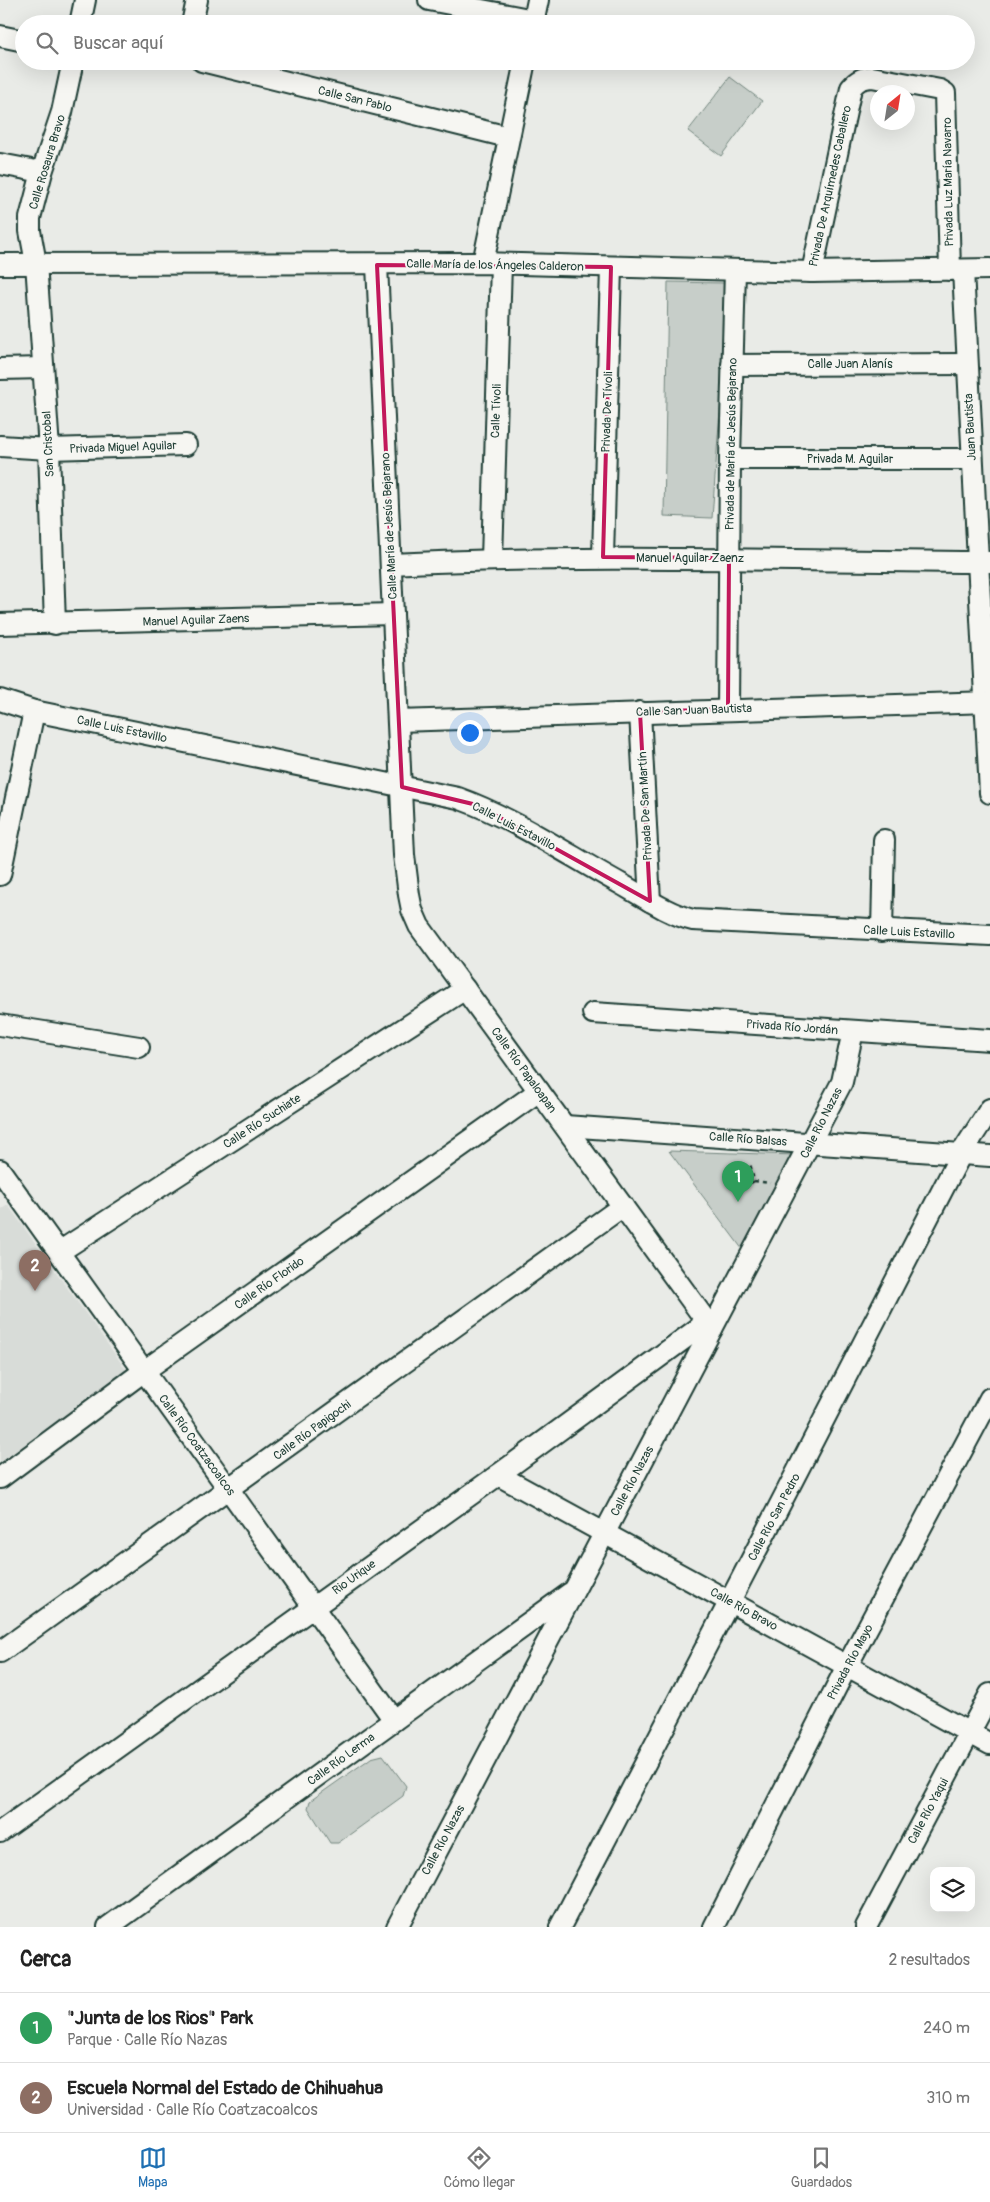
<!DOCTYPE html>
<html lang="es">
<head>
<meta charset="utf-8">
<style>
  :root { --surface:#fff; --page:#f2f2f2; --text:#222; --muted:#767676; --line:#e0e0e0; --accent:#1f6fb2 }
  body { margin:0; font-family:Pangolin,sans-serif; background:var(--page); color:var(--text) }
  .controls { position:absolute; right:15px; bottom:15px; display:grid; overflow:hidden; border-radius:10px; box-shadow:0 5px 20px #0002 }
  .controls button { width:45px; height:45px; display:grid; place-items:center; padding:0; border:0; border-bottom:1px solid var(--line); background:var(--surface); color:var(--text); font:25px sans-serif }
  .compass { position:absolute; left:870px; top:85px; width:45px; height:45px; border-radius:50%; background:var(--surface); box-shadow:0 5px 20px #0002; rotate:30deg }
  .you { position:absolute; left:469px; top:732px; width:18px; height:18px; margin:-12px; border:4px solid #fff; border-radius:50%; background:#1a73e8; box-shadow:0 0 0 8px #1a73e833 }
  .badge { display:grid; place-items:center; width:32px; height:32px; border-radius:50%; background:var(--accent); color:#fff; font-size:16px; font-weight:700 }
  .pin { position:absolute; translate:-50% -41px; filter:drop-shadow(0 1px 2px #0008) }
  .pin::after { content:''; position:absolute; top:26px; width:18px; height:15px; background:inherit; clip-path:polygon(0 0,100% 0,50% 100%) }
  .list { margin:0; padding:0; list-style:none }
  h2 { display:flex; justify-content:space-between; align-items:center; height:65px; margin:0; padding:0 20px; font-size:21px }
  h2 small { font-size:16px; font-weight:400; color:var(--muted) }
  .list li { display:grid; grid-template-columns:32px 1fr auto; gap:15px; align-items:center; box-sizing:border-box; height:70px; padding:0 20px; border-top:1px solid var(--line) }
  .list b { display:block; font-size:19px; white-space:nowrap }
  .list p { margin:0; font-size:16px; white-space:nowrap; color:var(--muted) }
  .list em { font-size:16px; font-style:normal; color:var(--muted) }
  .icon { flex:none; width:28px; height:28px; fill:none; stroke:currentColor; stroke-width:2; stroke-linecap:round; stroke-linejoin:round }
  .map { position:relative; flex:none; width:990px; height:1927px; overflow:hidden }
  .search { position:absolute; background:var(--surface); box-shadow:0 5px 20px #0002; left:15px; right:15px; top:15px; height:55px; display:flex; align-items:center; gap:12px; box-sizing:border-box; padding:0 18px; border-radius:28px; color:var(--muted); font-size:19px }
  .sheet { height:205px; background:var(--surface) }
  nav { display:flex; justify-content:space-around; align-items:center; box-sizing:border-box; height:70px; border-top:1px solid var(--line); background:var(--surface); font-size:14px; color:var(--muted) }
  nav a { display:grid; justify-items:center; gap:2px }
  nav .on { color:var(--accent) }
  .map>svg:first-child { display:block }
</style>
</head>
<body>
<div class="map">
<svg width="990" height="1927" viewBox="0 0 990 1927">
  <rect width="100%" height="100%" fill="#e9ebe7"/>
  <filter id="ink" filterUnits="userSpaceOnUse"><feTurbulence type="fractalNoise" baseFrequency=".02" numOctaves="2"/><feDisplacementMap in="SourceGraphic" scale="10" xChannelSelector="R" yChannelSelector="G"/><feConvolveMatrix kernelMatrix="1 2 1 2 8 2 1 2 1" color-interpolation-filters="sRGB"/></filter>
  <g filter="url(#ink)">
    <polygon fill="#d8dcd8" points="8,1205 127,1371 0,1462 0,1210"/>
    <g fill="#c7cec9" stroke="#73867e">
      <polygon points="730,77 762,101 721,156 688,131"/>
      <polygon points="668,282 725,283 729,288 712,518 664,516"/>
      <polygon points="669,1151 796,1155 743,1250"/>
      <polygon points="383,1755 406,1786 403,1796 338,1843 330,1843 308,1808 310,1801 371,1758"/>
    </g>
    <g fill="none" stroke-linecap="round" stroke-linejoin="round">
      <g stroke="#1f3d34" stroke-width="24">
        <g id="minor">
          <polyline points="429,0 534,20"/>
          <polyline points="80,24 85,0"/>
          <polyline points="192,24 197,0"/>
          <polyline points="533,24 538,0"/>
          <polyline points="0,36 24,41"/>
          <polyline points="202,61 508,137"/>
          <polyline points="0,164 42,172"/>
          <polyline points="483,263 525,61"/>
          <polyline points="0,264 483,263 812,272 990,269"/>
          <polyline points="377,265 404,855 409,895 412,910 419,926 712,1329"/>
          <polyline points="963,270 990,793"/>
          <path d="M812 272 851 88C857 80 862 78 872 77L940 90 945 93 950 270"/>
          <polyline points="732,365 967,364"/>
          <polyline points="0,369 43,368"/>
          <polyline points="0,446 49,449 186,445"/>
          <polyline points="730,459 971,459"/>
          <polyline points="603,557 611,267"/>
          <polyline points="492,559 501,264"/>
          <path d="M391 564C590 554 790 561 990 562"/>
          <polyline points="0,624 393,614"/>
          <polyline points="55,624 49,449 36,263 30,231 30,218 42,172 62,112 73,61"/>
          <path d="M0 700 34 711 458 798C516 819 568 855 621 884 644 897 668 914 693 920L990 935"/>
          <polyline points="728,709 730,459 735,270"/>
          <polyline points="640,712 650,901"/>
          <polyline points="398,721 990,702"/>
          <polyline points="0,875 34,711"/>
          <polyline points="882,931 884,840"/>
          <polyline points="593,1013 990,1040"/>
          <polyline points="0,1025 139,1047"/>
          <polyline points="565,1126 990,1156"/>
          <polyline points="0,1170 394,1720"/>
          <polyline points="59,1252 465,989"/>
          <polyline points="498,1475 990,1744"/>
          <polyline points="0,1478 144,1371 539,1091"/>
          <polyline points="0,1652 623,1206"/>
          <polyline points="0,1832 498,1475 707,1322"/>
          <polyline points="108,1927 570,1593"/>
          <polyline points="397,1927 842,1082 853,1031"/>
          <path d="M560 1927C694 1669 829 1413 961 1154L990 1109"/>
          <polyline points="714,1927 847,1666 990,1398"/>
          <polyline points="866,1927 990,1694"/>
        </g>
      </g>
      <g stroke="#1f3d34" stroke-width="2.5" stroke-dasharray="4 4" stroke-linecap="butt">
        <polyline points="754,1181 770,1183"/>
        <polyline points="737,1192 754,1181 750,1163"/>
      </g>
      <use href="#minor" stroke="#f6f6f2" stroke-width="20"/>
    </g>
  </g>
  <path fill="none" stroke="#c2185b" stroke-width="4" stroke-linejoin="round" d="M377 265 611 267 603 557 729 558 728 709 640 712 650 901 477 805 402 787Z"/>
  <g text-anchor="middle" stroke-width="4" stroke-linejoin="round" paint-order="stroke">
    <g font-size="12" fill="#1f3d34" stroke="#f6f6f2">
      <text transform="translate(355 99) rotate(14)" y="4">Calle San Pablo</text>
      <text transform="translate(47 162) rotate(-73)" y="4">Calle Rosaura Bravo</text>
      <text transform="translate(948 182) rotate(-91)" y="4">Privada Luz María Navarro</text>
      <text transform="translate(830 186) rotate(-78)" y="4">Privada De Arquímedes Caballero</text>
      <text transform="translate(495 265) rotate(1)" y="4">Calle María de los Ángeles Calderon</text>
      <text x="850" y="368">Calle Juan Alanís</text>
      <text transform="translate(496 411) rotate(-88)" y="4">Calle Tívoli</text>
      <text transform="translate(607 412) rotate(-88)" y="4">Privada De Tívoli</text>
      <text transform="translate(970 427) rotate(-93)" y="4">Juan Bautista</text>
      <text transform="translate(48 444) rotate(-93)" y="4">San Cristobal</text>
      <text transform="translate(731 444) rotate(-89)" y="4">Privada de María de Jesús Bejarano</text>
      <text transform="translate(123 447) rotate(-2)" y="4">Privada Miguel Aguilar</text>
      <text x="850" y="463">Privada M. Aguilar</text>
      <text transform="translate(389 526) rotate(-93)" y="4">Calle María de Jesús Bejarano</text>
      <text x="690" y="562">Manuel Aguilar Zaenz</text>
      <text transform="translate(196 620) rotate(-2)" y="4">Manuel Aguilar Zaens</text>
      <text transform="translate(694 710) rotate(-2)" y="4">Calle San Juan Bautista</text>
      <text transform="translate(122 729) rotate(12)" y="4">Calle Luis Estavillo</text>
      <text transform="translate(645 806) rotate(-93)" y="4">Privada De San Martín</text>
      <text transform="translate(514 826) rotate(27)" y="4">Calle Luis Estavillo</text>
      <text transform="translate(909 932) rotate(3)" y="4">Calle Luis Estavillo</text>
      <text transform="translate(792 1027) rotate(4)" y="4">Privada Río Jordán</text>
      <text transform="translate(524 1070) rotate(54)" y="4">Calle Río Papaloapan</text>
      <text transform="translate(262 1121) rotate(-33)" y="4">Calle Río Suchiate</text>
      <text transform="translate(821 1123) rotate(-63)" y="4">Calle Río Nazas</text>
      <text transform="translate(748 1139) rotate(4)" y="4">Calle Río Balsas</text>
      <text transform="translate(269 1283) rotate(-35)" y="4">Calle Río Florido</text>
      <text transform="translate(312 1430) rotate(-36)" y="4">Calle Río Papigochi</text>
      <text transform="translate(197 1445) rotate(54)" y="4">Calle Río Coatzacoalcos</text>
      <text transform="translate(632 1481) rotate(-62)" y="4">Calle Río Nazas</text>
      <text transform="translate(774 1517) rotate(-62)" y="4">Calle Río San Pedro</text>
      <text transform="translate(354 1577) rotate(-36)" y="4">Rio Urique</text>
      <text transform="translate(744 1609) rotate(29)" y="4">Calle Río Bravo</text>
      <text transform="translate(850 1662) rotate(-62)" y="4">Privada Río Mayo</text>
      <text transform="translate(341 1759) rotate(-36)" y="4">Calle Río Lerma</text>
      <text transform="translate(928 1811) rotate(-62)" y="4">Calle Río Yaqui</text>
      <text transform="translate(443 1840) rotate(-62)" y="4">Calle Río Nazas</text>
    </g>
  </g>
</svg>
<div class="controls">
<button><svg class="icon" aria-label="layers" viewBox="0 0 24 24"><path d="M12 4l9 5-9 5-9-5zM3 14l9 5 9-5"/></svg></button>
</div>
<svg class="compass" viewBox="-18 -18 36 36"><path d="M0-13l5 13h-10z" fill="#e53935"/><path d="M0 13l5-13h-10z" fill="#767676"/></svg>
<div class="you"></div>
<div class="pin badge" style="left:738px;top:1202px;background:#2e9e5b">1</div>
<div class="pin badge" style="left:35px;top:1291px;background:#8d6e63">2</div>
<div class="search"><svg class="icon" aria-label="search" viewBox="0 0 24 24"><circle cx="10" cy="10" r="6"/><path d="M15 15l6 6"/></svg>Buscar aquí</div>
</div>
<section class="sheet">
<h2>Cerca<small>2 resultados</small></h2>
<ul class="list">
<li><span class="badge" style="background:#2e9e5b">1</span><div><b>&quot;Junta de los Rios&quot; Park</b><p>Parque · Calle Río Nazas</p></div><em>240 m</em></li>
<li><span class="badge" style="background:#8d6e63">2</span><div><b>Escuela Normal del Estado de Chihuahua</b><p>Universidad · Calle Río Coatzacoalcos</p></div><em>310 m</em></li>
</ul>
</section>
<nav>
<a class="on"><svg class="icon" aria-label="map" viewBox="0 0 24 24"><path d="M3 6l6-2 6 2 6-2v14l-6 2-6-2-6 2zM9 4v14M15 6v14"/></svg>Mapa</a>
<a><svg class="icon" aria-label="directions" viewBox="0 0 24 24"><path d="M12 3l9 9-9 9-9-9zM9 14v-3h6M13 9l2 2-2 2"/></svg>Cómo llegar</a>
<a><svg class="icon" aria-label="saved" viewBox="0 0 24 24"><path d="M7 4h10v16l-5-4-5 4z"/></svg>Guardados</a>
</nav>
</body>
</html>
